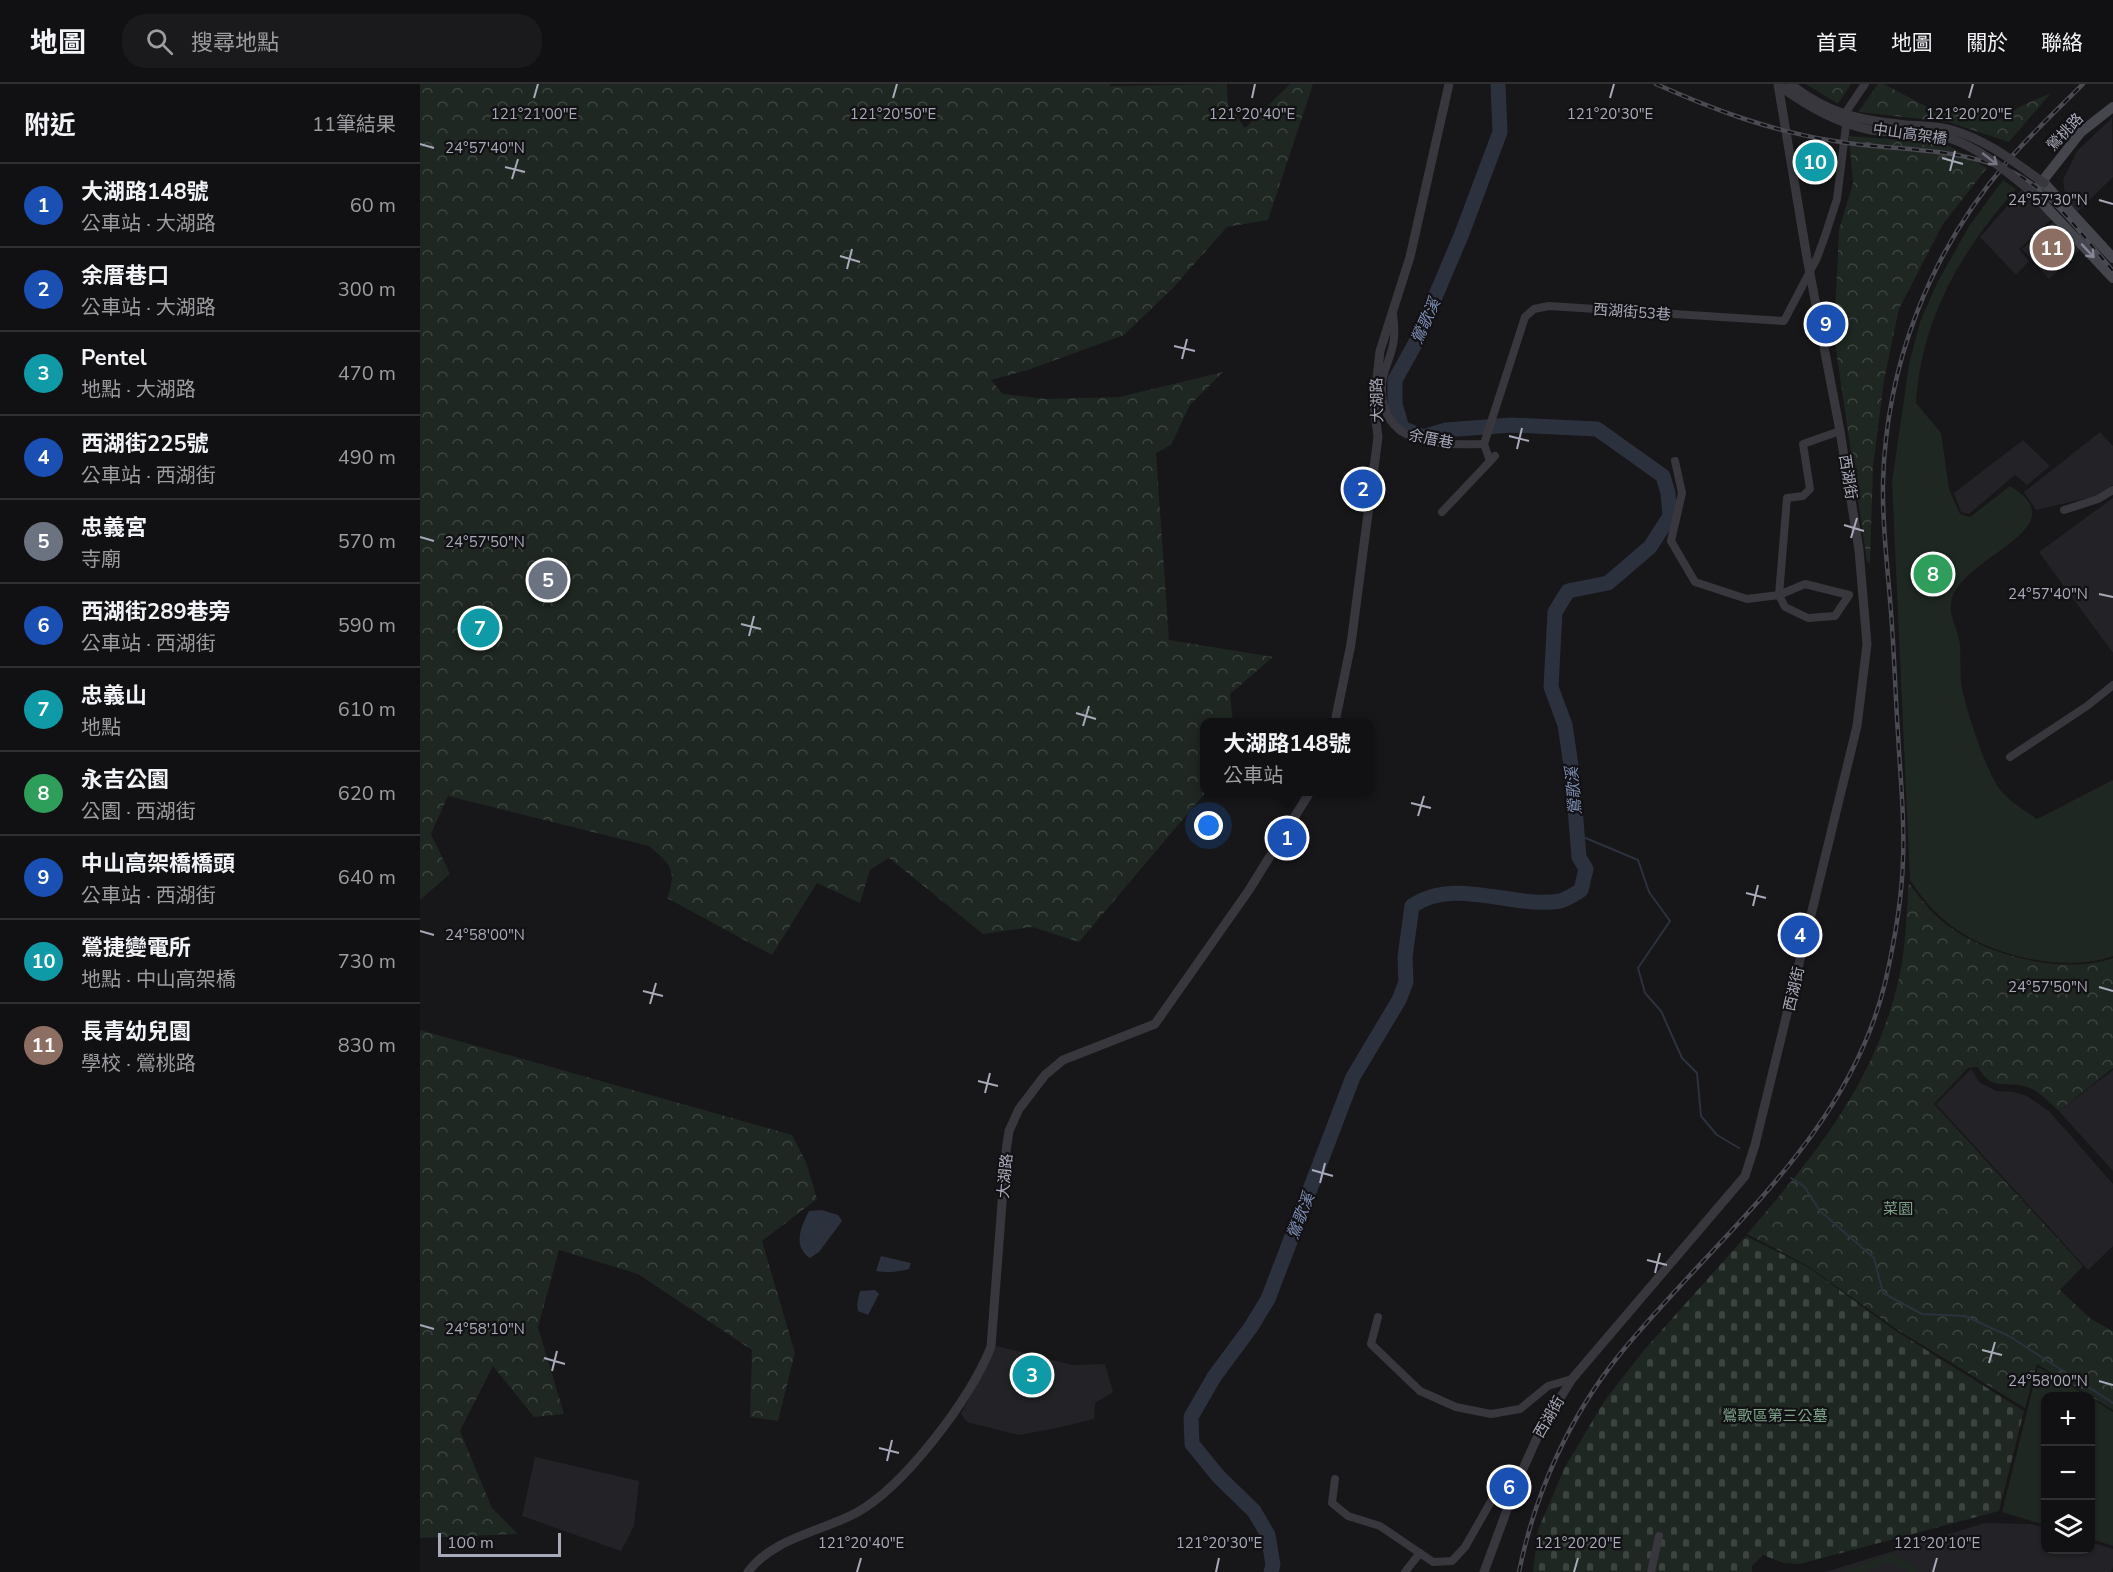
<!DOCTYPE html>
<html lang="zh-TW">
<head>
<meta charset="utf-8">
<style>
  :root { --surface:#111013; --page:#1a191c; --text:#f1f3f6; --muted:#9c9da0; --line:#303033; --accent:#d93025 }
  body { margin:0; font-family:"Nunito Sans","Noto Sans TC",sans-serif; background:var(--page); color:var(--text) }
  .controls { position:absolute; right:18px; bottom:18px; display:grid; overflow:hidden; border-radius:12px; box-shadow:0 2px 4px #0004 }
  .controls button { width:54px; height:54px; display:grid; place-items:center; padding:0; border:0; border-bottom:2px solid var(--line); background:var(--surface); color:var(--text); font:30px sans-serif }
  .scale { position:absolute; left:18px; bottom:15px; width:123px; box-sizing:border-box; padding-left:6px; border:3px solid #a8a9b9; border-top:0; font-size:16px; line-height:21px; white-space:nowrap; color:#a8a9b9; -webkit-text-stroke:4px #121114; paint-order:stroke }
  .you { position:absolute; left:789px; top:742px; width:21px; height:21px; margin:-15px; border:4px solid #fff; border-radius:50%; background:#1a73e8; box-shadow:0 0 0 9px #1a73e833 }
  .badge { display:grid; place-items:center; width:39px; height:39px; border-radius:50%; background:var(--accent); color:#fff; font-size:20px; font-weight:700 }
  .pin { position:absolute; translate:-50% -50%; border:3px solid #fff; box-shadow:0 2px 6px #0006 }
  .popup { position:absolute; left:780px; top:634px; width:174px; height:78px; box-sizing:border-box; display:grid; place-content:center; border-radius:12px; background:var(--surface); filter:drop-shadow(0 2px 4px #0005); font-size:20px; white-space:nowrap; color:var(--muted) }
  .popup b { font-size:22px; color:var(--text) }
  .popup::after { content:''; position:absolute; left:50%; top:100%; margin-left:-12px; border:12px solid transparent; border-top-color:var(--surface) }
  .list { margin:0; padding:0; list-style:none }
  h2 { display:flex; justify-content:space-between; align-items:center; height:78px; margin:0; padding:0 24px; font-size:26px }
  h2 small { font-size:20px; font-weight:400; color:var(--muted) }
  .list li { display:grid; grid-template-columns:39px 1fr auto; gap:18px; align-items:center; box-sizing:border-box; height:84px; padding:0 24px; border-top:2px solid var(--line) }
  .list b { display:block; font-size:22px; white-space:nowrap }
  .list p { margin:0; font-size:20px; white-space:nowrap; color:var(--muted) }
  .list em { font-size:20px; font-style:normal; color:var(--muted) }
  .icon { flex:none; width:33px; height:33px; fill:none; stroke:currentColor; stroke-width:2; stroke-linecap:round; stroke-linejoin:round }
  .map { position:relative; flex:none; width:1693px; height:1488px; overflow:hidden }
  header { display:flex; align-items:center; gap:36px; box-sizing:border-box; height:84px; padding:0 30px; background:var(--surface); border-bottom:2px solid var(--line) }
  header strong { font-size:28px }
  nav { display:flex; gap:33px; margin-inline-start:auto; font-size:21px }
  .search { width:420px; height:54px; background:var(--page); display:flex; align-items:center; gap:15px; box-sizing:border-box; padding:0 21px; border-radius:24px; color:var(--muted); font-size:22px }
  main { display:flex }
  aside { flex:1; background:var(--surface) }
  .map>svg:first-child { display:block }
</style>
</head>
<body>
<header>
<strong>地圖</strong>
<div class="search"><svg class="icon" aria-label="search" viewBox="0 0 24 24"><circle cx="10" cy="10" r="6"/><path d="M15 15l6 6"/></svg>搜尋地點</div>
<nav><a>首頁</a><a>地圖</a><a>關於</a><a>聯絡</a></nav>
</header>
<main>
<aside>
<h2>附近<small>11筆結果</small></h2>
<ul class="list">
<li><span class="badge" style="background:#1a4fb4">1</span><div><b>大湖路148號</b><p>公車站 · 大湖路</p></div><em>60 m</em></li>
<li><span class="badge" style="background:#1a4fb4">2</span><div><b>余厝巷口</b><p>公車站 · 大湖路</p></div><em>300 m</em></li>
<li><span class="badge" style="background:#0f9aa8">3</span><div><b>Pentel</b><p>地點 · 大湖路</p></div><em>470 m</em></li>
<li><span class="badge" style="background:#1a4fb4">4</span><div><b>西湖街225號</b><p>公車站 · 西湖街</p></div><em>490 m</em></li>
<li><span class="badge" style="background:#6b7280">5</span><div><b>忠義宮</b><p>寺廟</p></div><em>570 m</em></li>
<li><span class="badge" style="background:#1a4fb4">6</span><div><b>西湖街289巷旁</b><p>公車站 · 西湖街</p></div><em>590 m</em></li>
<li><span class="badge" style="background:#0f9aa8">7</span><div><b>忠義山</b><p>地點</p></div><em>610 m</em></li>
<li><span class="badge" style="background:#2e9e5b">8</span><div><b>永吉公園</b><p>公園 · 西湖街</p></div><em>620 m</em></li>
<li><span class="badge" style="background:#1a4fb4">9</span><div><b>中山高架橋橋頭</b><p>公車站 · 西湖街</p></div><em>640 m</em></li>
<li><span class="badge" style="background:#0f9aa8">10</span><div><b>鶯捷變電所</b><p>地點 · 中山高架橋</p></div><em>730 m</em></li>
<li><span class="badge" style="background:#8d6e63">11</span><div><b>長青幼兒園</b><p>學校 · 鶯桃路</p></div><em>830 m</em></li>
</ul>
</aside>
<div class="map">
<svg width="1693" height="1488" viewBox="0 0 1693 1488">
  <defs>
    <pattern id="forest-crowns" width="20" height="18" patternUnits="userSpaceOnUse" patternTransform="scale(1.5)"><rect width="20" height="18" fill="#1e2721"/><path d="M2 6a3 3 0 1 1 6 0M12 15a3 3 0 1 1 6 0" fill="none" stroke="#3c443f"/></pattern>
    <pattern id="cemetery-stones" width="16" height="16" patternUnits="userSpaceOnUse" patternTransform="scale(1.5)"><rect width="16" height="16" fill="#1e2721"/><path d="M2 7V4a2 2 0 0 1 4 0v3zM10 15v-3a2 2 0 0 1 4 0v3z" fill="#3c443f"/></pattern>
  </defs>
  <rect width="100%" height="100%" fill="#171619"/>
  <g fill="#232226">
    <polygon points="1692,34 1693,93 1657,128 1646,117 1643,96 1657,67"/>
    <polygon points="1603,104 1633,134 1599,165 1609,177 1596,191 1560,153"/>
    <polygon points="1636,135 1663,163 1629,195 1602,165"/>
    <polygon points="1680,348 1693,362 1693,401 1676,412 1616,426 1604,408"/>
    <polygon points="1603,356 1630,382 1607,401 1595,391 1549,430 1541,428 1534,409"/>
    <polygon points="1693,414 1693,569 1619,468"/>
    <polygon points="1551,985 1559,998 1576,1007 1593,1008 1607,1012 1629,1027 1693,1100 1693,1162 1668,1186 1516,1020"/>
    <polygon points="1693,986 1693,1087 1639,1027"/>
    <polygon points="577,1262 653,1281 685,1280 693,1308 675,1319 674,1335 637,1344 599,1351 547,1338 541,1330"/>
    <polygon points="115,1373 219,1397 214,1442 201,1467 102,1432"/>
    <polygon points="1565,1439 1612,1440 1625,1444 1626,1466 1670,1466 1671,1458 1693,1465 1693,1483 1691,1488 1405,1488"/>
  </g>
  <g fill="#1e2721">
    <path d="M1583 96 1596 105C1540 169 1502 233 1496 319L1521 349 1529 405 1540 430 1550 433 1590 402C1660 444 1544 471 1532 515 1528 529 1536 542 1539 555 1542 571 1539 589 1542 605 1548 630 1567 693 1584 710 1593 720 1606 727 1617 735L1693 696V872C1644 890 1562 871 1523 835 1510 824 1500 811 1490 796L1472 398 1489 280 1500 238 1517 199 1549 142Z"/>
    <polygon points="1618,1283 1668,1312 1626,1312 1625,1441 1582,1428"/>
    <polygon points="1671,1314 1693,1328 1693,1462 1671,1455"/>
    <polygon points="1472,1469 1493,1480 1498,1488 1487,1488 1469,1479 1447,1488 1421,1488"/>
  </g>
  <g fill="url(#forest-crowns)">
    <path d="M0 0H690V2L807 0 808 20 825 44 870 0H893L848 136 807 143 753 204 704 251 608 286 571 296 583 310 626 315 699 313 803 288 770 321 751 361 736 369 749 556 853 573 810 610 813 638H784L786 708 659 858 612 843 563 850 469 774 450 786 440 819 397 799 352 871 247 814C258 786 250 780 229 762L28 712 11 750 30 790 0 816Z"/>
    <polygon points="1386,0 1431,0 1418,20"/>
    <polygon points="1458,0 1464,0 1509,24 1557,26 1579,36 1601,22 1631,9 1589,58 1528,38 1438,28"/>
    <polygon points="1429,52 1524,59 1567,84 1523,140 1479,225 1464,296 1453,383 1450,480 1447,477 1414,252 1419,146 1433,99"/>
    <path d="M1489 799C1499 813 1509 826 1522 837 1562 871 1644 892 1693 874V984L1639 1027C1631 1020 1622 1010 1612 1005 1589 994 1573 1011 1558 983L1548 984 1514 1020 1663 1182 1640 1206 1671 1235 1693 1247V1326L1617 1280 1605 1324 1476 1245 1388 1182 1327 1150C1395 1071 1455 999 1479 894 1486 864 1486 830 1489 799Z"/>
    <polygon points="0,946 372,1051 386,1078 397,1115 342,1157 375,1269 358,1337 330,1333 332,1266 218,1190 139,1166 118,1243 144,1330 114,1333 73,1282 40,1347 72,1424 98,1450 0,1454"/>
  </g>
  <polygon fill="url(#cemetery-stones)" points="1326,1152 1388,1183 1476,1247 1604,1327 1579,1427 1380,1480 1364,1479 1343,1471 1332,1482 1332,1488 1113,1488 1118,1446 1145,1383 1185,1316 1225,1265"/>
  <g fill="#2c323d">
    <path d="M402 1126 418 1131 422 1137 399 1168 390 1174C372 1162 381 1143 389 1127Z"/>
    <path d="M461 1172 491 1179 489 1185C477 1188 468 1189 456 1187Z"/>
    <polygon points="455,1206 459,1210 448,1231 438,1227 437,1220 440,1207"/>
  </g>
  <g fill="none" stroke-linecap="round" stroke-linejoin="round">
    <g stroke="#2c323d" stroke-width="2">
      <polyline points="1156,750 1218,776 1229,808 1250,837 1218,884 1225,909 1241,927 1262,974 1277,989 1281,1032 1297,1051 1319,1064"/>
      <polyline points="1371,1094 1384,1102 1400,1127 1454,1174 1463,1209 1502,1230 1545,1232 1589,1252 1693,1319"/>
    </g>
    <path stroke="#2c323d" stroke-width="15" d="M851 1488 853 1481 848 1451 834 1427 799 1393 772 1360 771 1333 794 1293 831 1243 848 1215 933 993 979 916 986 898 985 873 992 822C1035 792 1093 825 1140 817 1147 815 1155 810 1161 806L1166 785 1159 773 1152 688 1145 641 1131 603 1135 528 1148 507 1188 499 1230 463 1250 432 1248 409 1243 392 1177 345 1091 341 1026 346 1003 353 982 344 975 320V296L995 260 1041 152 1080 48 1078 0"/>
    <g stroke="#38373e" stroke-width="8">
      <path d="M973 230C974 238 975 246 974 254 973 269 964 284 962 299 958 362 1017 361 1064 360"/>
      <polyline points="1070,377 1064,360 1105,233 1114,225 1129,222 1364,237 1397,174 1405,152 1417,115 1428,25 1445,0"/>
      <polyline points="1255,377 1262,409 1251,457 1275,498 1327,515 1359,511 1385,500 1429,511 1415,532 1388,534 1365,523 1359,511 1367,414 1383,412 1390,405 1383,360 1420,347"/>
      <polyline points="1644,426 1678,415 1693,406"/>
      <polyline points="1022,428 1075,372"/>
      <polyline points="1590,673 1667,622 1693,601"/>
      <polyline points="958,1233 951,1260 1000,1307 1036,1323 1071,1330 1100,1325 1128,1302 1152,1295"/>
      <polyline points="915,1395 912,1419 928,1432 960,1442 1013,1478 1032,1477 1045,1463 1074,1412 1092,1410"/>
      <polyline points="985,1488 1000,1469"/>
      <polyline points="1231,1488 1239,1452"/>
    </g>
    <g stroke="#38373e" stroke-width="9">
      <polyline points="915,638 931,560 958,353 954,320 960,267 990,173 1029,0"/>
      <path d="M328 1488C353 1454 400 1448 436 1429 485 1402 550 1315 571 1263L586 1067 589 1047 599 1025 625 991 643 976 735 940 829 806 890 708"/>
      <polyline points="1064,1488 1098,1396 1121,1345 1152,1295 1325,1092 1335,1061 1437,642 1447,560 1439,466 1420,347 1387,174 1358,0"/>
    </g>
    <g stroke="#45454e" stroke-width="10">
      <polyline points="1693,23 1661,48 1613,109 1693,194"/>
      <polyline points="1624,99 1693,174"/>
    </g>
    <g stroke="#4a4a53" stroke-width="4.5">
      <g id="rail">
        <path d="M1236 0C1294 26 1351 47 1414 57 1471 67 1534 62 1588 86 1631 105 1663 153 1693 187"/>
        <path d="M1099 1488C1115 1409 1149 1333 1200 1270 1296 1152 1427 1055 1465 899 1474 860 1482 816 1483 775 1485 734 1480 691 1478 650 1475 605 1474 560 1470 516 1467 477 1462 438 1463 399 1466 280 1510 168 1587 78 1611 50 1638 25 1663 0"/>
      </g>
    </g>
    <use href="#rail" stroke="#121114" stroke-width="2" stroke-dasharray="7" stroke-linecap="butt"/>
    <g stroke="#38373e" stroke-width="9">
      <path d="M1370 0C1409 30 1438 36 1486 41 1500 42 1517 42 1532 46 1567 56 1594 78 1624 99"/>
      <path d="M1361 3C1389 23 1417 39 1451 46 1476 50 1505 46 1529 54 1562 65 1587 88 1613 109"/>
    </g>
  </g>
  <defs><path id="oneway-shaft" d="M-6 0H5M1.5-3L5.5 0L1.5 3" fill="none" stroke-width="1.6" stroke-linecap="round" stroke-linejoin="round" transform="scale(1.5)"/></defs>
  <use stroke="#767682" href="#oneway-shaft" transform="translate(1570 75) rotate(38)"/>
  <use stroke="#858694" href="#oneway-shaft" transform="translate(1668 167) rotate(47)"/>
  <path fill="none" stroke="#a8a9b9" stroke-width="2" d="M114 14 118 0M473 14 477 0M832 14 835 0M1190 14 1194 0M1549 14 1553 0M0 60 14 64M1522 74 1543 80M85 83 105 88M1530 87 1535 67M92 95 98 75M1679 116 1693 120M420 172 440 178M427 185 432 165M754 262 775 267M762 275 767 255M1089 352 1109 357M1097 365 1102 344M1424 441 1444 447M0 453 14 457M1431 454 1437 434M1679 510 1693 513M321 540 341 545M329 552 334 532M656 629 676 635M663 642 669 622M991 719 1011 724M998 732 1004 712M1326 809 1346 814M1333 822 1338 801M0 847 14 851M1679 903 1693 907M223 907 243 912M230 920 236 899M558 997 578 1002M565 1009 570 989M892 1086 913 1092M900 1099 905 1079M1227 1176 1247 1181M1235 1189 1240 1169M0 1241 14 1245M1562 1266 1582 1271M124 1274 145 1280M1569 1279 1575 1258M132 1287 137 1267M1679 1297 1693 1301M459 1364 479 1369M467 1377 472 1356M437 1488 441 1474M796 1488 799 1474M1154 1488 1158 1474M1513 1488 1517 1474"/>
  <g text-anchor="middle" stroke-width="4.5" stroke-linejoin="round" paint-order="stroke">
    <g font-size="15" fill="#a8a9b9" stroke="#121114">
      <text transform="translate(1645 48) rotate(-47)" y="5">鶯桃路</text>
      <text transform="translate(1490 50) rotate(8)" y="5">中山高架橋</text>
      <text transform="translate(1212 228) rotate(4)" y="5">西湖街53巷</text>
      <text transform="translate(957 316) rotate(-91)" y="5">大湖路</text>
      <text transform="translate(1011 355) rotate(11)" y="5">余厝巷</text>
      <text transform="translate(1428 393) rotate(81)" y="5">西湖街</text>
      <text transform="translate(1374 905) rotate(-77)" y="5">西湖街</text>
      <text transform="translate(585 1092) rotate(-85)" y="5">大湖路</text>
      <text transform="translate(1129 1333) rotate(-60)" y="5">西湖街</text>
    </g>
    <g font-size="15" fill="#7ea58a" stroke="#121114">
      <text x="1478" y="1130">菜園</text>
      <text x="1355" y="1337">鶯歌區第三公墓</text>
    </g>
    <g font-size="16" font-style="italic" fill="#7e8fb5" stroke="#121114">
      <text transform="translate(1005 237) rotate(-66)" y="6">鶯歌溪</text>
      <text transform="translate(1153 707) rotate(-95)" y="6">鶯歌溪</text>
      <text transform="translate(880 1132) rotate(-69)" y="6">鶯歌溪</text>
    </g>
  </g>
  <g font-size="15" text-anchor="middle" fill="#a8a9b9" stroke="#121114" stroke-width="4.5" stroke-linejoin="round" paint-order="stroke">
    <text x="114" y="35">121°21'00"E</text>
    <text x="473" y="35">121°20'50"E</text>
    <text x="832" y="35">121°20'40"E</text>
    <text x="1190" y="35">121°20'30"E</text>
    <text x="1549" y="35">121°20'20"E</text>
    <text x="65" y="69">24°57'40"N</text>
    <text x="1628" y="121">24°57'30"N</text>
    <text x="65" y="463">24°57'50"N</text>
    <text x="1628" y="515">24°57'40"N</text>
    <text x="65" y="856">24°58'00"N</text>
    <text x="1628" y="908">24°57'50"N</text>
    <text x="65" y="1250">24°58'10"N</text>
    <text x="1628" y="1302">24°58'00"N</text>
    <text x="441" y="1464">121°20'40"E</text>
    <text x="799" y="1464">121°20'30"E</text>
    <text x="1158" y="1464">121°20'20"E</text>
    <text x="1517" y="1464">121°20'10"E</text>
  </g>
</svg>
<div class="controls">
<button>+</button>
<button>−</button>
<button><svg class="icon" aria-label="layers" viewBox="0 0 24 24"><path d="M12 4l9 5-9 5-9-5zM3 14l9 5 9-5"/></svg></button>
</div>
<div class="scale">100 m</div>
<div class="you"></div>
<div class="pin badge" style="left:867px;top:754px;background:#1a4fb4">1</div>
<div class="popup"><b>大湖路148號</b>公車站</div>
<div class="pin badge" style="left:943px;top:405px;background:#1a4fb4">2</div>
<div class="pin badge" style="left:612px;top:1291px;background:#0f9aa8">3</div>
<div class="pin badge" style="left:1380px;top:851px;background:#1a4fb4">4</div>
<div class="pin badge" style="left:128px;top:496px;background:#6b7280">5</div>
<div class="pin badge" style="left:1089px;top:1403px;background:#1a4fb4">6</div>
<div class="pin badge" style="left:60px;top:544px;background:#0f9aa8">7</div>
<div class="pin badge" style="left:1513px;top:490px;background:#2e9e5b">8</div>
<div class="pin badge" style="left:1406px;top:240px;background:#1a4fb4">9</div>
<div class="pin badge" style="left:1395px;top:78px;background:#0f9aa8">10</div>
<div class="pin badge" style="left:1632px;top:164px;background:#8d6e63">11</div>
</div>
</main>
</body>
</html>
